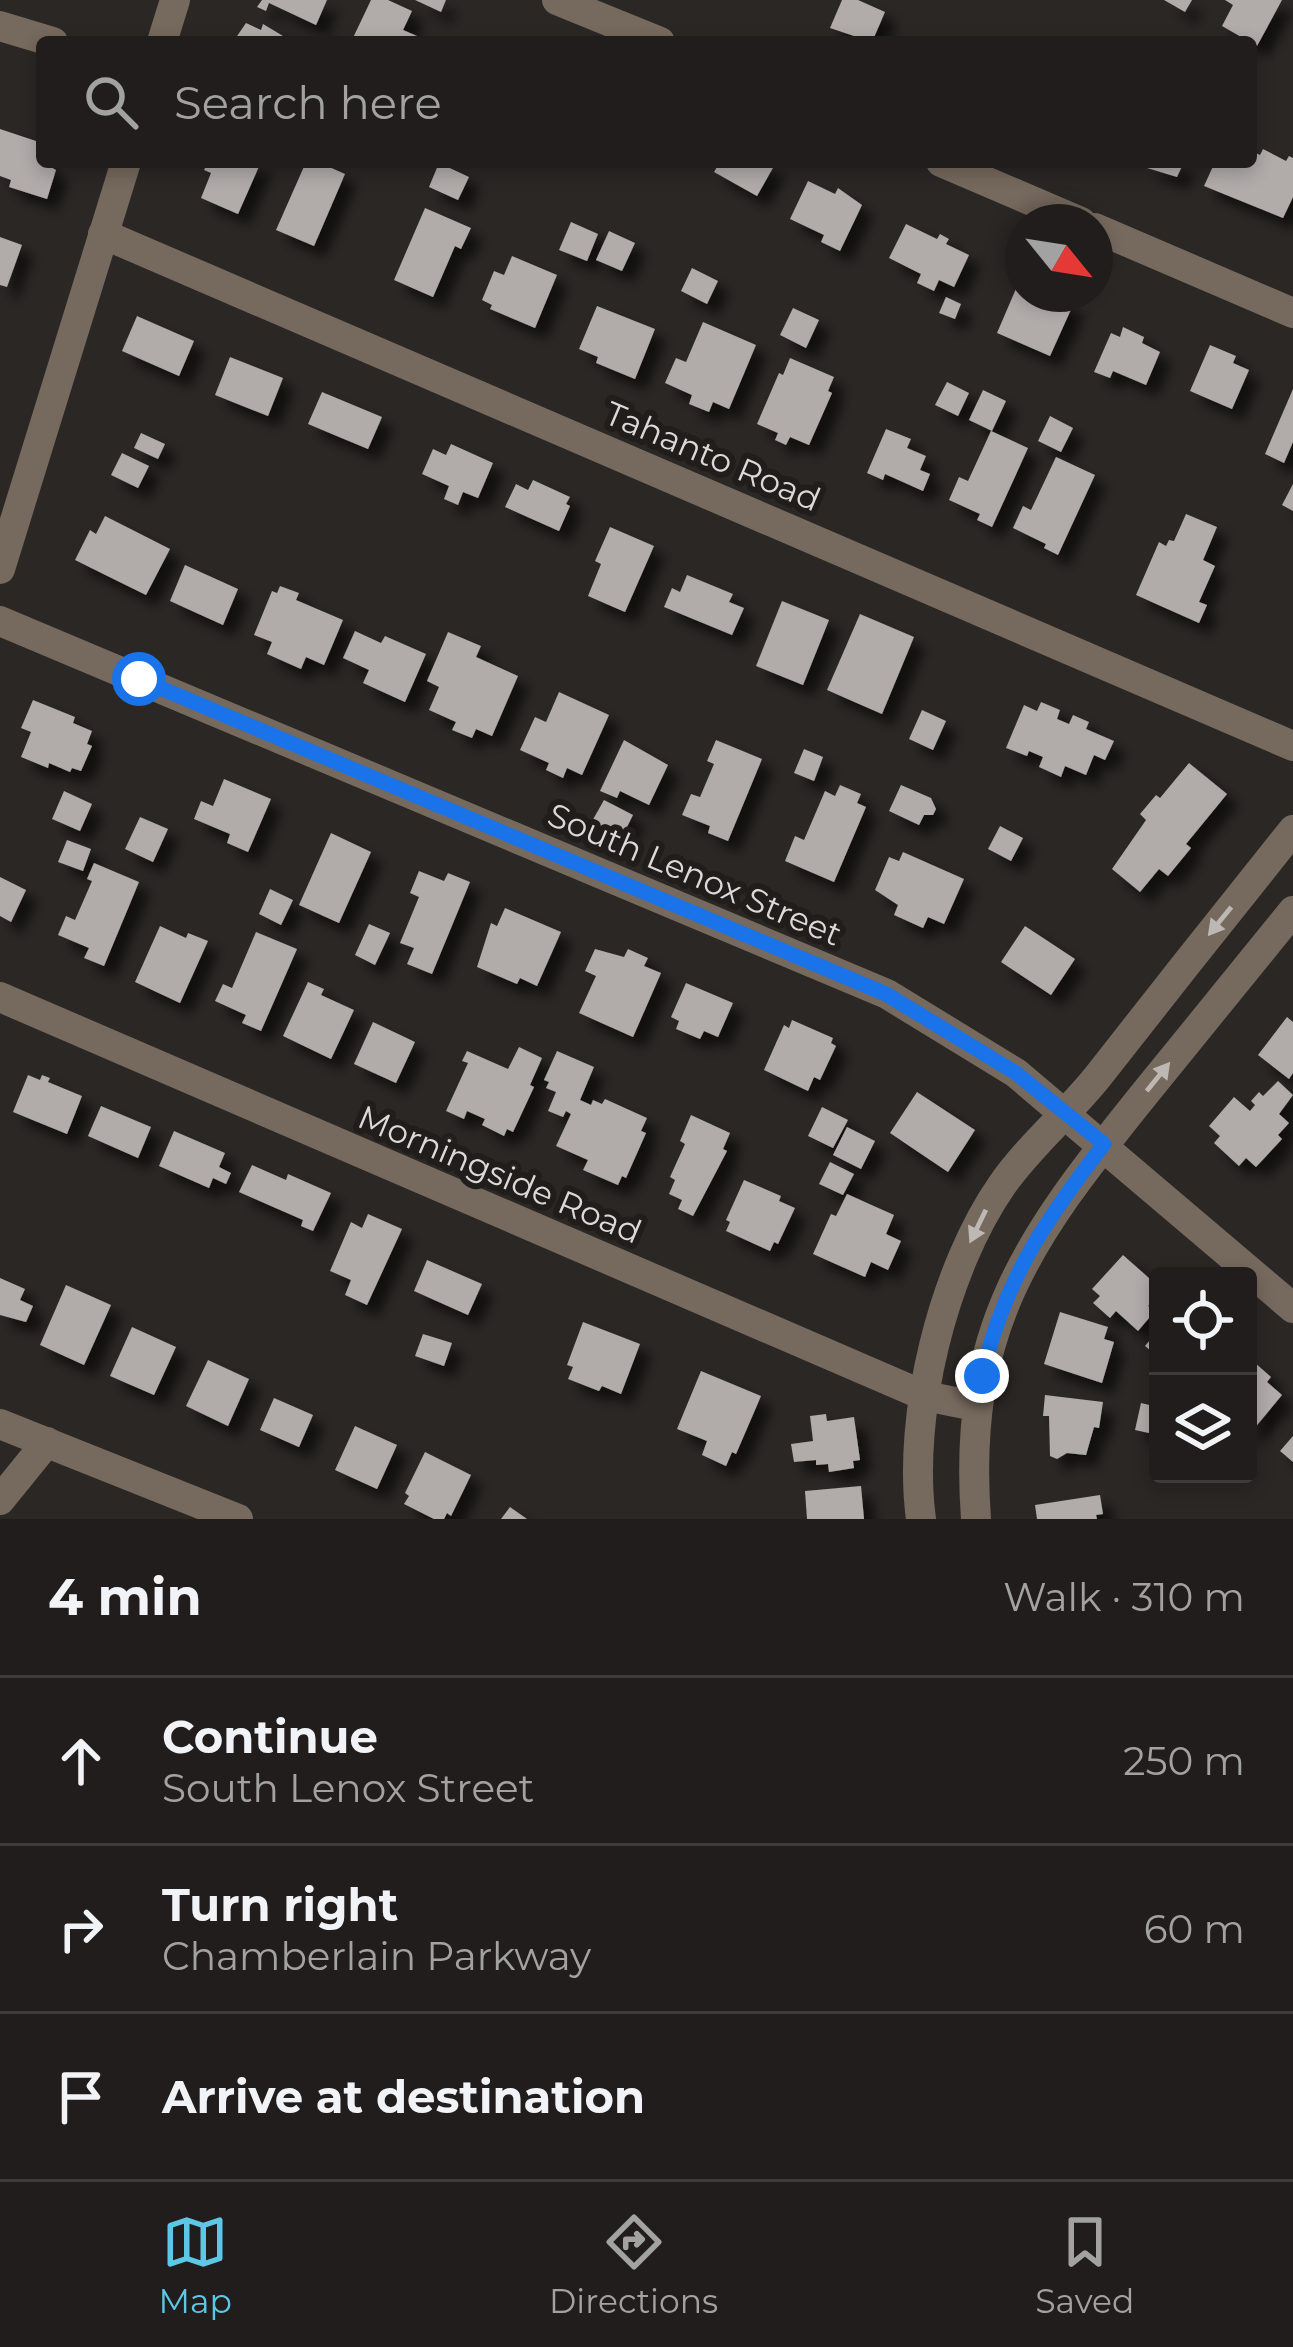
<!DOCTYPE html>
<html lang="en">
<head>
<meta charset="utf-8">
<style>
  :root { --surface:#201d1c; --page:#2d2a29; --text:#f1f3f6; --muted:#a2a2a3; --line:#3d3b3b; --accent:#5dc7e8 }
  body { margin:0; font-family:Montserrat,sans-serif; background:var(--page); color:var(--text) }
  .controls { position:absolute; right:36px; bottom:36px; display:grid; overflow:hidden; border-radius:12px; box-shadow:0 6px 18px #0003 }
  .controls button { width:108px; height:108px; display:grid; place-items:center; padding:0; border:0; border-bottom:3px solid var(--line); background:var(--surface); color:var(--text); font:60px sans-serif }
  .compass { position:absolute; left:1005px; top:204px; width:108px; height:108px; border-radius:50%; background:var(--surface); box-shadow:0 6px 18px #0003; rotate:120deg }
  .stop { position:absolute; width:36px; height:36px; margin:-27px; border:9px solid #1a73e8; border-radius:50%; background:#fff }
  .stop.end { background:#1a73e8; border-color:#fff; box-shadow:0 3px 12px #0008 }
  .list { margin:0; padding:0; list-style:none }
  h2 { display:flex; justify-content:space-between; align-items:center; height:156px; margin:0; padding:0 48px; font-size:51px }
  h2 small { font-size:39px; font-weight:400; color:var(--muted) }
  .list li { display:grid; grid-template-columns:78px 1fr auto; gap:36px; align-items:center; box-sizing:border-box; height:168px; padding:0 48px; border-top:3px solid var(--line) }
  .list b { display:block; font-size:45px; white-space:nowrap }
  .list p { margin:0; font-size:39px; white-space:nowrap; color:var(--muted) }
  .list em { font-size:39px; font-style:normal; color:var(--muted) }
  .icon { flex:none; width:66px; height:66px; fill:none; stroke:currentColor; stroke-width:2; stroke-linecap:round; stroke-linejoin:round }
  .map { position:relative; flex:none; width:1293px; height:1519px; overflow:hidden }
  .search { position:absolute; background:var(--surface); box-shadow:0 6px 18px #0003; left:36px; right:36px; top:36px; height:132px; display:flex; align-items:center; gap:30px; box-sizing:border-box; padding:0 42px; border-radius:12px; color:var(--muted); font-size:45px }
  .sheet { height:660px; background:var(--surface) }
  nav { display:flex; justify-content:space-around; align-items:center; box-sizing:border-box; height:168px; border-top:3px solid var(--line); background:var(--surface); font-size:33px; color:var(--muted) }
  nav a { display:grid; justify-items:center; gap:6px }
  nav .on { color:var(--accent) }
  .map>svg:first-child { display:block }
</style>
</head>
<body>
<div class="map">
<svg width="1293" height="1519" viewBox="0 0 1293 1519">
  <defs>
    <filter id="shadow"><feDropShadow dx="11" dy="11" stdDeviation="6" flood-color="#0009"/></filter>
  </defs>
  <rect width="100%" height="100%" fill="#2a2725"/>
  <g fill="#b1acaa" filter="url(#shadow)">
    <polygon points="262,0 327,0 316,25 269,3 266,11 257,7"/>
    <polygon points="371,0 388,0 412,11 403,30 417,36 414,42 351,42"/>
    <polygon points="415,0 446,0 441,12"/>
    <polygon points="842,0 858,0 885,12 872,42 830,28"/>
    <polygon points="1164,0 1192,0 1185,12"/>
    <polygon points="1225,0 1282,0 1257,46 1222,26 1233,5"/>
    <polygon points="246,23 261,30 263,24 293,42 233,42"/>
    <polygon points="0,129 42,143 42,162 56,170 47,199 9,187 11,180 0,176"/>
    <polygon points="1263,149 1286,161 1289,156 1293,158 1293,197 1283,218 1204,186 1215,162 1251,162 1251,151 1260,155"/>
    <polygon points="208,162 261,162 238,214 201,198 211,173 204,170"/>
    <polygon points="306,162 318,162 345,174 314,246 276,230"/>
    <polygon points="720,162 766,162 774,166 757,196 714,172"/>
    <polygon points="1150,162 1184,162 1177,177 1147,168"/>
    <polygon points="439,163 469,177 458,200 429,187"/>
    <polygon points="808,181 835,194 838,188 862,205 840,251 821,242 824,235 790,219"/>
    <polygon points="425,208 471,228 461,249 455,246 433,297 394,280"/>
    <polygon points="571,222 598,234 587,261 559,250"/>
    <polygon points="906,224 937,239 940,234 949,239 946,244 969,255 954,287 939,280 934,291 917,283 921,274 889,258"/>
    <polygon points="609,231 635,243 622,271 596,260"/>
    <polygon points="0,237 22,245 7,287 0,285"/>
    <polygon points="512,256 557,275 535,328 490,309 492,305 482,300 494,271 504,275"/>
    <polygon points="692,268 718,281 707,304 681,291"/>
    <polygon points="1018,284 1023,286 1023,294 1046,294 1073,305 1050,356 997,333"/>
    <polygon points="946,297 961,304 955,319 939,313"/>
    <polygon points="597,306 655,329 635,379 596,363 598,357 579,349"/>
    <polygon points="793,308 819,320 806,348 780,335"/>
    <polygon points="137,316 194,341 179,376 122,351"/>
    <polygon points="703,322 756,345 729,409 713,402 709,412 689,404 692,395 665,383 676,358 686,362"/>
    <polygon points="1123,327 1144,337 1142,343 1160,352 1146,385 1113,371 1110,378 1094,372 1111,333 1120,337"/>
    <polygon points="1210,345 1236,356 1233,363 1249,370 1232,409 1190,391"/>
    <polygon points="230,357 283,378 268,416 215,395"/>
    <polygon points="790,358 834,377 828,391 832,393 809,445 790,437 786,445 775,440 778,433 757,424 779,373 783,375"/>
    <polygon points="947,382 969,393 958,416 935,405"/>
    <polygon points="1293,389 1293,442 1284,463 1265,454"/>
    <polygon points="983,390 1006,401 992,431 969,420"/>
    <polygon points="322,392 382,417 368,449 308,424"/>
    <polygon points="1050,416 1073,428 1061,452 1038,441"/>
    <polygon points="886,429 911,439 907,448 926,456 920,470 930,474 923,491 885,474 883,480 867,473"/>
    <polygon points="991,431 1028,448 992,527 977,520 980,514 949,500 959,477 968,481"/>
    <polygon points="141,433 165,444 158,459 134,448"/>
    <polygon points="451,444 493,463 478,498 463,492 458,505 444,499 449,486 422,474 433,449 446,455"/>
    <polygon points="122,453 149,466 138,488 111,475"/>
    <polygon points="1056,457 1095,475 1058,555 1044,548 1046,544 1013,528 1023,506 1031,510"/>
    <polygon points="533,480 570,497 566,504 570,506 559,531 505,507 516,484 528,490"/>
    <polygon points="1293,484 1293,511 1282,505"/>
    <polygon points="1186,514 1217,527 1203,560 1215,566 1199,602 1207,605 1199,623 1136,595 1159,542 1166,546 1169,540 1174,541"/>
    <polygon points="105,516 170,549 146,595 75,560 90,530 96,534"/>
    <polygon points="610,527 654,546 625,612 588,596 601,564 595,561"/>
    <polygon points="185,565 238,589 223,625 170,601"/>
    <polygon points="687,575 733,594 729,602 744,608 732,635 664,607 672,588 680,592"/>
    <polygon points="280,586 299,593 296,600 343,620 324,665 306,657 301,669 267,654 272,642 254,635 272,591 277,593"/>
    <polygon points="782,601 829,620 803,685 756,666"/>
    <polygon points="860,614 914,637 882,714 827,690"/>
    <polygon points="355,631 381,643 385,636 426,654 405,702 363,683 369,670 343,658"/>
    <polygon points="448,632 481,646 476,657 518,676 492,736 476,729 472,738 452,730 456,722 429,710 439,687 427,681"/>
    <polygon points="559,692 609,715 582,775 567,768 563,778 546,770 549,763 520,750 535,717 546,722"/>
    <polygon points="33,700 75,717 73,723 92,731 87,744 92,746 81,771 72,768 70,772 49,763 48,768 21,757 31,732 21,728"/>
    <polygon points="1041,702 1060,710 1057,719 1069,724 1073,715 1089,722 1086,729 1114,741 1105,760 1094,755 1086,775 1065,766 1061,777 1039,767 1043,757 1029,751 1027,756 1006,748 1024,705 1037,711"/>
    <polygon points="922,710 946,721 933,750 909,739"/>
    <polygon points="624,740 668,765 649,805 620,791 617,798 600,791"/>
    <polygon points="716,740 762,759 728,841 708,833 710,826 682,815 691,794 700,797 714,764 707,761"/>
    <polygon points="804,749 823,757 814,781 794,773"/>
    <polygon points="1189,763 1227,794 1186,844 1191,848 1168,876 1159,869 1140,892 1112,869 1146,820 1140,814 1156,795 1160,798"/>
    <polygon points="224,779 271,799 248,852 227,843 230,834 194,819 201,801 213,806"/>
    <polygon points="840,785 861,794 857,803 866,807 834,882 785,861 795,836 804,840 825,791 835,796"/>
    <polygon points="901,785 931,798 936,809 933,815 924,815 919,825 889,811"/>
    <polygon points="64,791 92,804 80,831 52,819"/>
    <polygon points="604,800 633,815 621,839 591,823"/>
    <polygon points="140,817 168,829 153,862 125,849"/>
    <polygon points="1000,826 1023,838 1011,861 988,849"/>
    <polygon points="331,833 371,852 339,923 299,905"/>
    <polygon points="67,840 91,849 83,871 58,862"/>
    <polygon points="903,852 964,879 944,924 928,917 923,928 894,915 898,905 875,890 889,857 899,861"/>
    <polygon points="94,863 139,882 104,966 84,958 89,948 58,935 66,916 75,920 92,881 87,879"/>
    <polygon points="419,871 444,881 448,873 470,882 432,974 407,964 414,948 400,943 419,897 410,893"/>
    <polygon points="0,877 26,890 11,922 0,916"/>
    <polygon points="270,889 293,900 281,925 259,914"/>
    <polygon points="505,908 561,932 537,986 520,978 517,984 477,967 491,923 497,926"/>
    <polygon points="369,924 390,933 375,965 355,955"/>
    <polygon points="160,926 186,938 188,933 208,941 180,1003 135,982"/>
    <polygon points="1025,926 1075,959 1051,995 1001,962"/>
    <polygon points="256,932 297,949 261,1031 242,1023 246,1015 215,1001 223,984 232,988"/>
    <polygon points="595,949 624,957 628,949 648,958 644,966 661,973 633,1037 579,1013 596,976 585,971"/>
    <polygon points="308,982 324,989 321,995 354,1010 331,1059 283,1036"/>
    <polygon points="686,983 733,1003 718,1037 704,1031 700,1039 676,1029 679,1021 671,1017"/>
    <polygon points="1287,1017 1293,1022 1293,1073 1289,1079 1258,1055"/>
    <polygon points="792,1020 833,1038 831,1043 836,1046 820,1080 814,1077 808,1091 764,1070 784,1025 789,1028"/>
    <polygon points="373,1022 415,1042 396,1083 354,1064"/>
    <polygon points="519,1047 542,1058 530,1085 534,1087 513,1132 507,1129 504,1136 482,1125 485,1119 467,1111 464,1119 446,1111 468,1063 462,1061 467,1051 508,1069"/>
    <polygon points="557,1051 594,1067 580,1100 591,1105 593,1100 602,1104 605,1099 647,1118 641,1131 646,1133 626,1178 622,1176 618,1185 583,1170 588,1160 556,1146 571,1114 566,1111 563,1117 548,1111 556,1092 546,1088 549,1082 544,1080"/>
    <polygon points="28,1075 40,1080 42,1075 50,1078 48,1082 82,1096 67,1134 13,1112"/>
    <polygon points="1278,1081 1293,1095 1279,1114 1289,1123 1278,1135 1282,1139 1256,1167 1246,1158 1239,1166 1214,1143 1220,1136 1209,1126 1234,1097 1250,1111 1255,1105 1251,1101 1259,1092 1263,1096"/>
    <polygon points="917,1092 975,1130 948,1172 890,1133"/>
    <polygon points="101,1106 151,1127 138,1158 88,1136"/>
    <polygon points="822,1107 848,1120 833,1148 808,1136"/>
    <polygon points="691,1115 730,1133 723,1149 727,1151 693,1216 678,1209 682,1200 669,1194 675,1180 670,1177 685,1144 680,1141"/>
    <polygon points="847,1127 875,1141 861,1169 833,1155"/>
    <polygon points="174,1131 225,1153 219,1167 231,1173 226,1184 213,1178 209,1188 159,1166"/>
    <polygon points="830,1162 854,1174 843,1195 819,1184"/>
    <polygon points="252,1165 286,1180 288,1174 331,1193 313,1231 301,1226 303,1220 239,1192"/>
    <polygon points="744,1180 781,1196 779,1201 795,1208 778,1244 774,1242 770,1251 726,1231 730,1222 726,1220"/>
    <polygon points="847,1194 894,1215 886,1234 901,1241 888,1270 871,1262 865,1277 813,1254 831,1214 836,1216"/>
    <polygon points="368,1214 402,1229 367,1305 345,1295 351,1280 330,1271 351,1222 362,1228"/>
    <polygon points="1123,1255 1158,1286 1158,1295 1148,1306 1155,1311 1138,1331 1116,1311 1110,1318 1093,1303 1100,1296 1092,1289"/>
    <polygon points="427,1260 482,1284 468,1315 414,1291"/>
    <polygon points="0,1278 25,1289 20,1300 33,1306 26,1322 0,1315"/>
    <polygon points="66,1285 111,1305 84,1365 40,1345"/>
    <polygon points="1060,1312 1108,1327 1104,1339 1114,1342 1102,1383 1044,1364"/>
    <polygon points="583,1322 640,1344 621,1394 602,1386 599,1391 568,1379 573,1367 567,1365"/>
    <polygon points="132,1327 176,1347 154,1395 110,1376"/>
    <polygon points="1158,1331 1158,1357 1145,1346"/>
    <polygon points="423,1334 452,1343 444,1366 415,1356"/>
    <polygon points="208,1360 249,1379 228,1426 186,1406"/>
    <polygon points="1254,1362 1271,1377 1267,1382 1282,1395 1248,1436 1248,1363"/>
    <polygon points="701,1371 761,1396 736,1454 732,1452 726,1466 702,1455 707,1441 677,1429"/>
    <polygon points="1045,1395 1103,1402 1099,1428 1094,1427 1086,1455 1067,1453 1057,1459 1050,1456 1049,1416 1043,1416"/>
    <polygon points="274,1398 313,1415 299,1447 260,1430"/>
    <polygon points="1141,1403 1158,1407 1158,1435 1135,1430"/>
    <polygon points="826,1414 827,1421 854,1417 860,1460 853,1461 854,1468 829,1472 828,1464 816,1465 816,1460 794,1462 791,1444 813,1441 810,1416"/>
    <polygon points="355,1426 397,1445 377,1489 335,1470"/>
    <polygon points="1293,1436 1293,1462 1280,1451"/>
    <polygon points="425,1452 471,1475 451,1516 447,1513 444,1519 434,1519 404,1504 409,1496 405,1493"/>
    <polygon points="861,1486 864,1519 807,1519 805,1491"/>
    <polygon points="1100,1495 1103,1514 1096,1515 1097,1519 1037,1519 1035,1505"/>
    <polygon points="510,1507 527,1519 501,1519"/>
  </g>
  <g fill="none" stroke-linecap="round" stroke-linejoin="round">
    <g stroke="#76695e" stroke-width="30">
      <polyline points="557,0 660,42"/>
      <polyline points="0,26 53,42"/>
      <polyline points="162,42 175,0"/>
      <polyline points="941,162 1081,222"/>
      <polyline points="1095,228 1293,313"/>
      <polyline points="103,234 1293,746"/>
      <polyline points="0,569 126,162"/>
      <polyline points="0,621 887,994 1016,1073 1293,1308"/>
      <polyline points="0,997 925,1396 975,1406"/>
      <polyline points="0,1424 238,1519"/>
      <polyline points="0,1500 47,1442"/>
      <path d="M921 1519C907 1416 943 1270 1002 1185 1029 1146 1069 1113 1099 1075 1163 993 1228 911 1293 830"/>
      <path d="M976 1519C962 1328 1028 1239 1142 1097 1192 1035 1243 973 1293 911"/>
    </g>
  </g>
  <defs><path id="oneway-solid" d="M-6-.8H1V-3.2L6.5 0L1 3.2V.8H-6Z" transform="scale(3)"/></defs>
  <g fill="#bdb8b3">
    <use href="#oneway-solid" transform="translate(1220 921) rotate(129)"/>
    <use href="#oneway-solid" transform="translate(1158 1077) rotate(-51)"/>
    <use href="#oneway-solid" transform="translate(978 1226) rotate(116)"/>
  </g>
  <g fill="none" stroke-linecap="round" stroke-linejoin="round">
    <path stroke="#1a73e8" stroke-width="15" d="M139 679 886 994 1016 1073 1104 1144C1045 1221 1004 1280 982 1376"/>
  </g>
  <g text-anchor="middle" stroke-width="12" stroke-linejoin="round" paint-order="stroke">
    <g font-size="33" fill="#dcdad8" stroke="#201d1b">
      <text transform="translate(713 456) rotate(23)" y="12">Tahanto Road</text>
      <text transform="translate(695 874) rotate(23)" y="12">South Lenox Street</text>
      <text transform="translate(500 1174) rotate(23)" y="12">Morningside Road</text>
    </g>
  </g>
</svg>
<div class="controls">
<button><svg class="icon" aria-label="locate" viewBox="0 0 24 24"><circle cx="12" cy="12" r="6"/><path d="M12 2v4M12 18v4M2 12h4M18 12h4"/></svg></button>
<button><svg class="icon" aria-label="layers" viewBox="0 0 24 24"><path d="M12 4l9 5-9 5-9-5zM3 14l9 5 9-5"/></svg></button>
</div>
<svg class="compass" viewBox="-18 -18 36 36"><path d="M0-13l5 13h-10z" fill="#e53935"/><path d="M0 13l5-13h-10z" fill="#a2a2a3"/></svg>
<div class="stop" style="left:139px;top:679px"></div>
<div class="stop end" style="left:982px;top:1376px"></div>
<div class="search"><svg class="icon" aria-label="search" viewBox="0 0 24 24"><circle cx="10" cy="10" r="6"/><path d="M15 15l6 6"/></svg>Search here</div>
</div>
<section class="sheet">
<h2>4 min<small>Walk · 310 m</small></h2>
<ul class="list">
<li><svg class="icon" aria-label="ahead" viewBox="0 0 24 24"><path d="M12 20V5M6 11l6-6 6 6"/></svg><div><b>Continue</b><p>South Lenox Street</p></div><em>250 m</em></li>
<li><svg class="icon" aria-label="right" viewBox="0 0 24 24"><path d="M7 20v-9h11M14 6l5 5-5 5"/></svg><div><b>Turn right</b><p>Chamberlain Parkway</p></div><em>60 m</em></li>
<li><svg class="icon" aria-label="arrive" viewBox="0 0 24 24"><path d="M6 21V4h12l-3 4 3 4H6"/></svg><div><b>Arrive at destination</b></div></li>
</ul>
</section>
<nav>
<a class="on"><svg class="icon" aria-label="map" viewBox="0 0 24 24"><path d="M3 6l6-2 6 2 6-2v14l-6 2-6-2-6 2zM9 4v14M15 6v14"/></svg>Map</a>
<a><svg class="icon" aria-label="directions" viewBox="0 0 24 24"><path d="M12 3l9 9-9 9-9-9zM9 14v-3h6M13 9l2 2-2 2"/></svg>Directions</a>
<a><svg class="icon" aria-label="saved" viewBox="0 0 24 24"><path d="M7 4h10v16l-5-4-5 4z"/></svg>Saved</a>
</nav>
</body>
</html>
